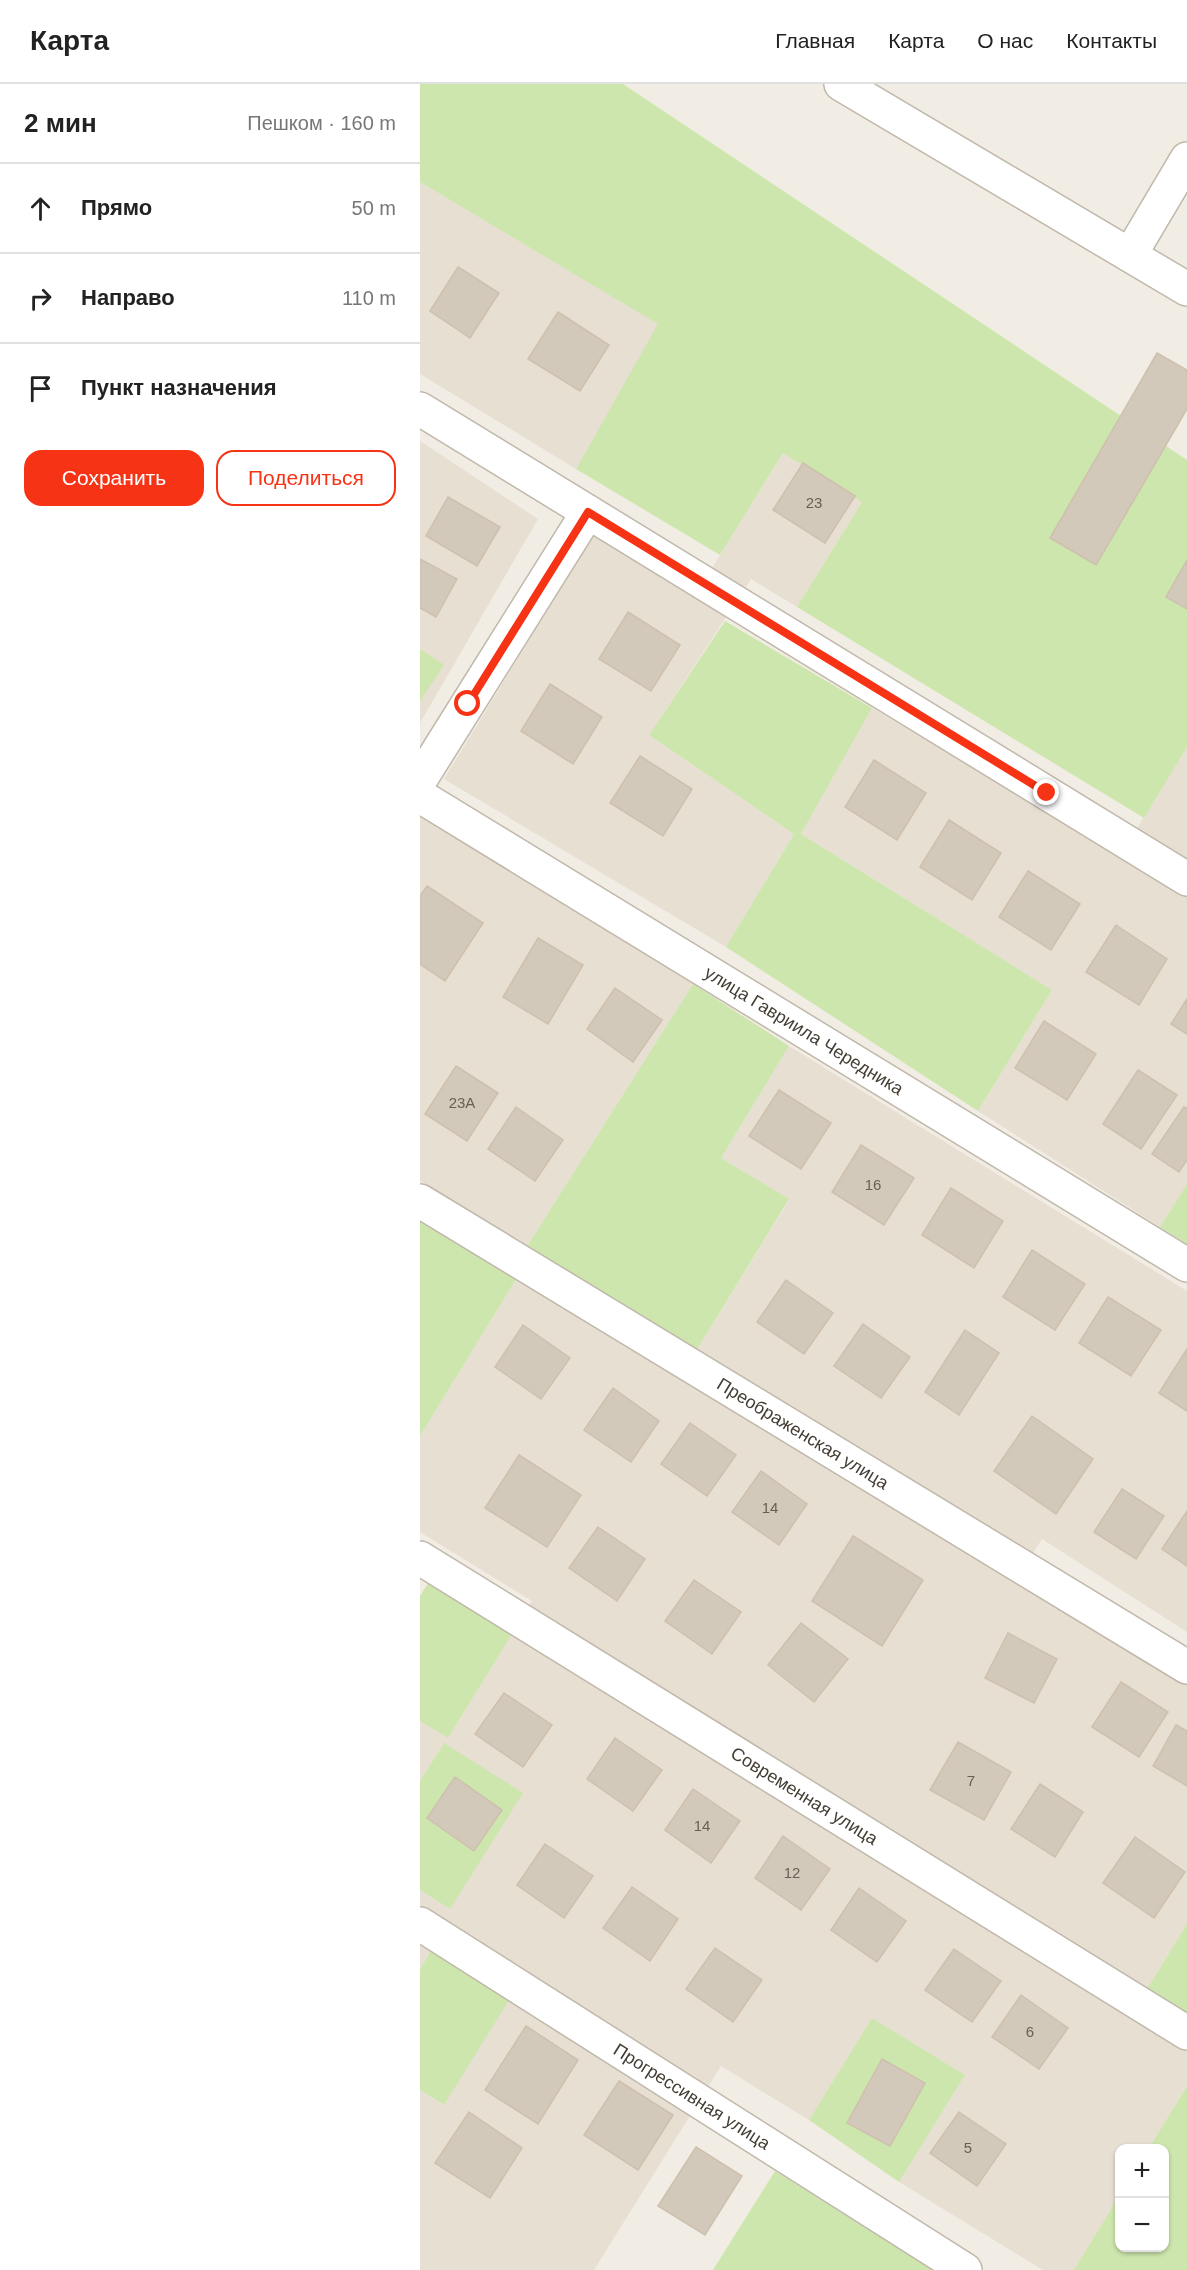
<!DOCTYPE html>
<html lang="ru">
<head>
<meta charset="utf-8">
<style>
  :root { --surface:#fff; --page:#f2f2f2; --text:#222; --muted:#767676; --line:#e0e0e0; --accent:#f73316 }
  body { margin:0; font-family:Helvetica,sans-serif; background:var(--page); color:var(--text) }
  .controls { position:absolute; right:18px; bottom:18px; display:grid; overflow:hidden; border-radius:12px; box-shadow:0 2px 4px #0004 }
  .controls button { width:54px; height:54px; display:grid; place-items:center; padding:0; border:0; border-bottom:2px solid var(--line); background:var(--surface); color:var(--text); font:30px sans-serif }
  .stop { position:absolute; width:18px; height:18px; margin:-14px; border:4px solid #f73316; border-radius:50%; background:#fff }
  .stop.end { background:#f73316; border-color:#fff; box-shadow:0 2px 6px #0008 }
  .list { margin:0; padding:0; list-style:none }
  h2 { display:flex; justify-content:space-between; align-items:center; height:78px; margin:0; padding:0 24px; font-size:26px }
  h2 small { font-size:20px; font-weight:400; color:var(--muted) }
  .list li { display:grid; grid-template-columns:39px 1fr auto; gap:18px; align-items:center; box-sizing:border-box; height:90px; padding:0 24px; border-top:2px solid var(--line) }
  .list b { display:block; font-size:22px; white-space:nowrap }
  .list em { font-size:20px; font-style:normal; color:var(--muted) }
  .actions { display:flex; gap:12px; padding:18px 24px }
  .actions a { flex:1; padding:14px 0; border:2px solid var(--accent); border-radius:18px; text-align:center; font-size:21px; color:var(--accent) }
  .actions .main { background:var(--accent); color:#fff }
  .icon { flex:none; width:33px; height:33px; fill:none; stroke:currentColor; stroke-width:2; stroke-linecap:round; stroke-linejoin:round }
  .map { position:relative; flex:none; width:767px; height:2186px; overflow:hidden }
  header { display:flex; align-items:center; gap:36px; box-sizing:border-box; height:84px; padding:0 30px; background:var(--surface); border-bottom:2px solid var(--line) }
  header strong { font-size:28px }
  nav { display:flex; gap:33px; margin-inline-start:auto; font-size:21px }
  main { display:flex }
  aside { flex:1; background:var(--surface) }
  .map>svg:first-child { display:block }
</style>
</head>
<body>
<header>
<strong>Карта</strong>
<nav><a>Главная</a><a>Карта</a><a>О нас</a><a>Контакты</a></nav>
</header>
<main>
<aside>
<h2>2 мин<small>Пешком · 160 m</small></h2>
<ul class="list">
<li><svg class="icon" aria-label="ahead" viewBox="0 0 24 24"><path d="M12 20V5M6 11l6-6 6 6"/></svg><div><b>Прямо</b></div><em>50 m</em></li>
<li><svg class="icon" aria-label="right" viewBox="0 0 24 24"><path d="M7 20v-9h11M14 6l5 5-5 5"/></svg><div><b>Направо</b></div><em>110 m</em></li>
<li><svg class="icon" aria-label="arrive" viewBox="0 0 24 24"><path d="M6 21V4h12l-3 4 3 4H6"/></svg><div><b>Пункт назначения</b></div></li>
</ul>
<div class="actions"><a class="main">Сохранить</a><a>Поделиться</a></div>
</aside>
<div class="map">
<svg width="767" height="2186" viewBox="0 0 767 2186">
  <rect width="100%" height="100%" fill="#f2ede4"/>
  <g fill="#e6dfd2">
    <polygon points="0,98 239,240 156,385 0,290"/>
    <polygon points="0,357 118,435 0,639"/>
    <polygon points="363,369 442,418 377,523 331,495 229,651 374,750 306,863 24,695 174,450 275,512"/>
    <polygon points="452,624 700,772 767,663 767,1100 740,1143 558,1027 632,906 381,750"/>
    <polygon points="0,727 273,900 106,1164 0,1097"/>
    <polygon points="369,962 767,1207 767,1548 622,1455 596,1496 767,1601 767,1840 727,1905 767,1961 767,2002 729,2064 700,2064 699,2112 654,2186 623,2186 479,2098 545,1991 452,1934 389,2036 301,1982 174,2186 0,2186 0,2006 23,2021 19,1854 0,1885 0,1806 30,1825 24,1659 0,1697 0,1637 28,1654 112,1517 0,1448 0,1352 101,1187 264,1287 369,1116 301,1074"/>
  </g>
  <g fill="#cde6ad">
    <polygon points="0,0 203,0 767,376 767,663 724,734 377,523 442,418 363,369 300,471 156,385 238,240 0,98"/>
    <polygon points="305,537 452,624 381,750 632,906 558,1027 306,863 374,750 229,651"/>
    <polygon points="0,565 24,581 0,617"/>
    <polygon points="273,900 369,962 301,1074 369,1115 275,1269 106,1164"/>
    <polygon points="767,1100 767,1160 740,1143"/>
    <polygon points="0,1127 101,1187 0,1352"/>
    <polygon points="12,1493 95,1545 28,1654 0,1637 0,1512"/>
    <polygon points="24,1659 103,1709 30,1825 0,1806 0,1697"/>
    <polygon points="767,1840 767,1931 727,1905"/>
    <polygon points="19,1854 97,1903 24,2021 0,2006 0,1885"/>
    <polygon points="452,1934 545,1991 479,2098 389,2036"/>
    <polygon points="767,2002 767,2186 654,2186 699,2112 700,2164 744,2164 744,2064 729,2064"/>
    <polygon points="355,2087 513,2186 293,2186"/>
  </g>
  <g fill="#d3c9ba" stroke="#cec0ad" stroke-width="1.5">
    <polygon points="38,183 79,209 50,254 10,227"/>
    <polygon points="138,228 189,261 160,307 108,275"/>
    <polygon points="737,269 767,286 767,325 676,481 630,454"/>
    <polygon points="383,379 435,412 405,459 353,426"/>
    <polygon points="28,413 80,443 57,482 6,452"/>
    <polygon points="0,475 37,495 16,533 0,524"/>
    <polygon points="767,476 767,525 746,513"/>
    <polygon points="208,528 260,561 231,607 179,575"/>
    <polygon points="130,600 182,633 153,680 101,647"/>
    <polygon points="220,672 272,705 243,752 190,719"/>
    <polygon points="454,676 506,709 477,756 425,723"/>
    <polygon points="529,736 581,769 552,816 500,783"/>
    <polygon points="608,787 660,820 631,866 579,833"/>
    <polygon points="7,802 63,839 25,897 0,880 0,812"/>
    <polygon points="696,841 747,875 719,921 666,888"/>
    <polygon points="118,854 163,881 128,940 83,913"/>
    <polygon points="195,904 242,936 213,978 167,945"/>
    <polygon points="767,915 767,950 751,940"/>
    <polygon points="624,937 676,970 647,1016 595,984"/>
    <polygon points="36,982 78,1009 47,1057 5,1030"/>
    <polygon points="718,986 757,1011 721,1065 683,1040"/>
    <polygon points="359,1006 411,1039 381,1085 329,1052"/>
    <polygon points="96,1023 143,1056 115,1097 68,1065"/>
    <polygon points="764,1023 767,1024 767,1076 759,1088 732,1070"/>
    <polygon points="441,1061 494,1094 464,1141 412,1108"/>
    <polygon points="531,1104 583,1137 554,1184 502,1151"/>
    <polygon points="612,1166 665,1200 635,1246 583,1213"/>
    <polygon points="366,1196 413,1229 384,1270 337,1238"/>
    <polygon points="688,1213 741,1246 711,1292 659,1259"/>
    <polygon points="443,1240 490,1273 461,1314 414,1282"/>
    <polygon points="103,1241 150,1274 121,1315 75,1283"/>
    <polygon points="545,1246 579,1269 539,1331 505,1308"/>
    <polygon points="767,1265 767,1327 739,1309"/>
    <polygon points="193,1304 239,1337 211,1378 164,1346"/>
    <polygon points="612,1332 673,1375 636,1430 574,1387"/>
    <polygon points="270,1339 316,1371 287,1412 241,1380"/>
    <polygon points="99,1371 161,1411 127,1463 65,1424"/>
    <polygon points="341,1387 387,1420 359,1461 312,1428"/>
    <polygon points="702,1405 744,1432 716,1475 674,1448"/>
    <polygon points="767,1427 767,1482 742,1465"/>
    <polygon points="178,1443 225,1475 197,1517 149,1484"/>
    <polygon points="433,1452 503,1496 462,1562 392,1517"/>
    <polygon points="274,1496 321,1528 292,1570 245,1537"/>
    <polygon points="381,1539 428,1575 394,1618 348,1581"/>
    <polygon points="588,1549 637,1575 614,1619 565,1594"/>
    <polygon points="701,1598 748,1628 719,1673 672,1643"/>
    <polygon points="84,1609 132,1641 103,1683 55,1650"/>
    <polygon points="756,1641 767,1647 767,1702 733,1682"/>
    <polygon points="195,1654 242,1686 213,1727 167,1695"/>
    <polygon points="538,1658 591,1688 564,1736 510,1706"/>
    <polygon points="35,1693 82,1726 54,1767 7,1734"/>
    <polygon points="620,1700 663,1728 635,1773 591,1745"/>
    <polygon points="273,1705 320,1737 291,1779 245,1746"/>
    <polygon points="363,1752 410,1785 381,1826 335,1794"/>
    <polygon points="715,1753 765,1788 734,1834 683,1799"/>
    <polygon points="125,1760 173,1792 144,1834 97,1801"/>
    <polygon points="212,1803 258,1835 230,1877 183,1844"/>
    <polygon points="439,1804 486,1837 457,1878 411,1846"/>
    <polygon points="295,1864 342,1896 313,1938 266,1905"/>
    <polygon points="534,1865 581,1897 552,1938 505,1906"/>
    <polygon points="601,1911 648,1944 619,1985 572,1953"/>
    <polygon points="106,1942 158,1976 118,2040 65,2006"/>
    <polygon points="462,1975 505,1999 470,2062 427,2039"/>
    <polygon points="199,1997 253,2031 218,2086 164,2051"/>
    <polygon points="49,2028 102,2064 70,2114 15,2079"/>
    <polygon points="539,2028 586,2060 557,2102 510,2069"/>
    <polygon points="276,2063 322,2092 285,2151 238,2122"/>
  </g>
  <g fill="none" stroke-linecap="round" stroke-linejoin="round">
    <g stroke="#c0b8aa" stroke-width="36">
      <g id="minor">
        <polyline points="421,0 767,205"/>
        <polyline points="710,171 767,75"/>
        <polyline points="0,325 767,795"/>
        <polyline points="0,696 168,428"/>
        <path id="s1" d="M0 712 767 1181"/>
        <path id="s2" d="M0 1117 767 1583"/>
        <path id="s3" d="M0 1474 767 1949"/>
        <path id="s4" d="M0 1840 545 2186"/>
      </g>
    </g>
    <use href="#minor" stroke="#fff" stroke-width="33"/>
  </g>
  <g fill="none" stroke-linecap="round" stroke-linejoin="round">
    <polyline stroke="#f73316" stroke-width="8" points="48,620 168,428 627,709"/>
  </g>
  <g text-anchor="middle" stroke-width="4.5" stroke-linejoin="round" paint-order="stroke">
    <g font-size="15" fill="#686056">
      <text x="394" y="424">23</text>
      <text x="42" y="1024">23А</text>
      <text x="453" y="1106">16</text>
      <text x="350" y="1429">14</text>
      <text x="551" y="1702">7</text>
      <text x="282" y="1747">14</text>
      <text x="372" y="1794">12</text>
      <text x="610" y="1953">6</text>
      <text x="548" y="2069">5</text>
    </g>
    <g font-size="18" fill="#443d34" stroke="#fff">
      <text dy="6" stroke="none"><textPath href="#s1" startOffset="450">улица Гавриила Чередника</textPath></text>
      <text dy="6" stroke="none"><textPath href="#s2" startOffset="448">Преображенская улица</textPath></text>
      <text dy="6" stroke="none"><textPath href="#s3" startOffset="452">Современная улица</textPath></text>
      <text dy="6" stroke="none"><textPath href="#s4" startOffset="322">Прогрессивная улица</textPath></text>
    </g>
  </g>
</svg>
<div class="controls">
<button>+</button>
<button>−</button>
</div>
<div class="stop" style="left:48px;top:620px"></div>
<div class="stop end" style="left:627px;top:709px"></div>
</div>
</main>
</body>
</html>
